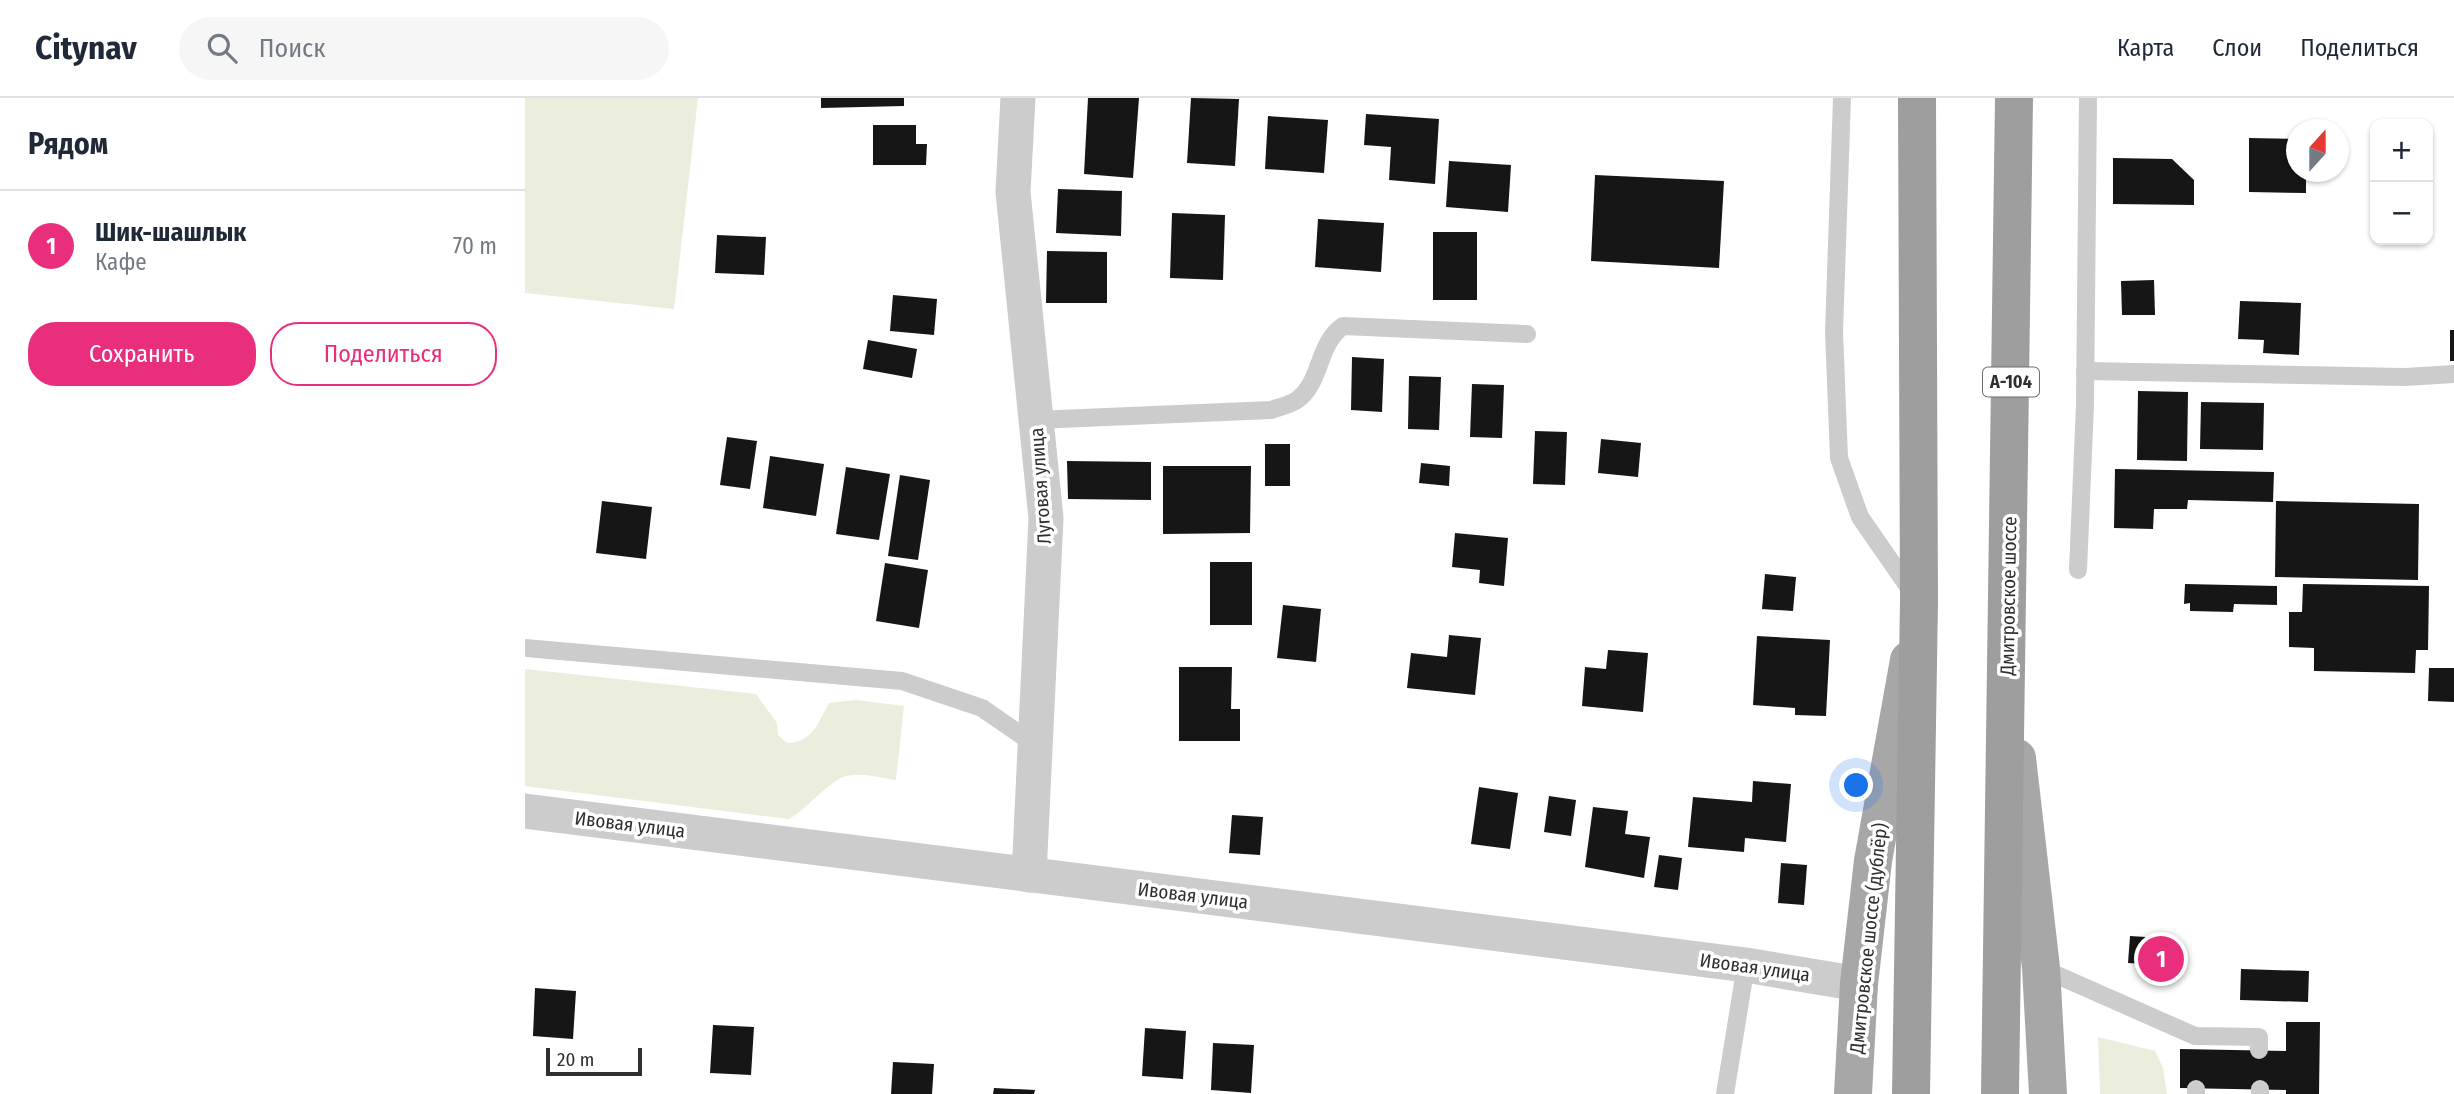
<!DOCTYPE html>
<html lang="ru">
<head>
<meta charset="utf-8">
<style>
  :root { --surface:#fff; --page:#f6f6f7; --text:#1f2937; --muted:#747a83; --line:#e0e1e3; --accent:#e92f7c }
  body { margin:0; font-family:"Fira Sans Condensed",sans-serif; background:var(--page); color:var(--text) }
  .controls { position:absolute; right:21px; top:21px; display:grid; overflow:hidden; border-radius:14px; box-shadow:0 2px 5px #0004 }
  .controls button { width:63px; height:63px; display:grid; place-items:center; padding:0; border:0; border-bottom:2px solid var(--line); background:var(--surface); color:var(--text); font:35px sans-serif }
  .compass { position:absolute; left:1761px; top:21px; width:63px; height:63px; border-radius:50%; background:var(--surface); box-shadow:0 2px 5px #0004; rotate:21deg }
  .scale { position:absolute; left:21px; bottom:18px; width:96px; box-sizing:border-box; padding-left:7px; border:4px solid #2f2f2f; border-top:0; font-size:19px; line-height:24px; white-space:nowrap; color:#2f2f2f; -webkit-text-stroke:5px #fff; paint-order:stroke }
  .you { position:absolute; left:1332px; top:688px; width:24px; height:24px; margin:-18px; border:5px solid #fff; border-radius:50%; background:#1a73e8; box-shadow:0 0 0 10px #1a73e833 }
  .badge { display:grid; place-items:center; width:46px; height:46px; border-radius:50%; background:var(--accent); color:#fff; font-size:23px; font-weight:700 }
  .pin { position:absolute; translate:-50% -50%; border:4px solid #fff; box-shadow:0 2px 7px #0006 }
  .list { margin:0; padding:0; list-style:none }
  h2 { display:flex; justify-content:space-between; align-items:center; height:91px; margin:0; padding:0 28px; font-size:30px }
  h2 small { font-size:23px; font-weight:400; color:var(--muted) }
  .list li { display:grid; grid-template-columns:46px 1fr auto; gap:21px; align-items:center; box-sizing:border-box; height:112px; padding:0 28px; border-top:2px solid var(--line) }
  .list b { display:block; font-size:26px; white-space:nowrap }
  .list p { margin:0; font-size:23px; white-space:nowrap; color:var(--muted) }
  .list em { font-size:23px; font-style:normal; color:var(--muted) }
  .actions { display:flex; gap:14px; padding:21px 28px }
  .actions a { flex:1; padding:16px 0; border:2px solid var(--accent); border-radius:28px; text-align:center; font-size:24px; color:var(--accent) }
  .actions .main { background:var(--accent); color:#fff }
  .icon { flex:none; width:38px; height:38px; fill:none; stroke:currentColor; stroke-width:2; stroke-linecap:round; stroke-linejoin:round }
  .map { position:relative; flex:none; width:1929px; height:996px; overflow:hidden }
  header { display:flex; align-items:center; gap:42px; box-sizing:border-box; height:98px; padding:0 35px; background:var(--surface); border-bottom:2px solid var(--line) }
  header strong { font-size:33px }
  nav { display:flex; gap:38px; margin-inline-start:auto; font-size:24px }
  .search { width:490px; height:63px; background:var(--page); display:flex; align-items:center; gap:18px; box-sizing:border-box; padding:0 24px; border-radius:38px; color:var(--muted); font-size:26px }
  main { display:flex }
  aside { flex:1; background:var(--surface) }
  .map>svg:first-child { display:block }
</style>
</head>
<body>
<header>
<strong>Citynav</strong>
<div class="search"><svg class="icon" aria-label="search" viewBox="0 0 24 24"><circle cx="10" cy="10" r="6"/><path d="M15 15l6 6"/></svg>Поиск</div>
<nav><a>Карта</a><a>Слои</a><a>Поделиться</a></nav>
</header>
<main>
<aside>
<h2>Рядом<small></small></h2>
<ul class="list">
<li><span class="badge">1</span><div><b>Шик-шашлык</b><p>Кафе</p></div><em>70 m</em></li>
</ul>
<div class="actions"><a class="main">Сохранить</a><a>Поделиться</a></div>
</aside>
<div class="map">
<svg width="1929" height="996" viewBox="0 0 1929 996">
  <rect width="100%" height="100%" fill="#fff"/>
  <g fill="#ebeddd">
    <polygon points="0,0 173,0 149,211 0,195"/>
    <path d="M0 571 231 596 252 625 253 637 262 645C287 645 293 625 304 605L331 602 379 608 371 682C356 680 336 674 321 678 305 682 282 711 264 721L0 688Z"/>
    <polygon points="1573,939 1630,953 1638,970 1642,996 1575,996"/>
  </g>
  <g fill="#161616">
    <polygon points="296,0 379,0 379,8 296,10"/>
    <polygon points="563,0 614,0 608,80 559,76"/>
    <polygon points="666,0 714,1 710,68 662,65"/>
    <polygon points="841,16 914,21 910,86 864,82 866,49 839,47"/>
    <polygon points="743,18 803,22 799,75 740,71"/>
    <polygon points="348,27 391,27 391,46 402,46 401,67 348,67"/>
    <polygon points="1724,40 1772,41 1772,74 1781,74 1781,95 1724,94"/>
    <polygon points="1588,60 1647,61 1669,82 1669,107 1588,106"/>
    <polygon points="924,63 986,67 983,114 921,109"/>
    <polygon points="1070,77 1199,83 1194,170 1066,163"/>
    <polygon points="533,91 597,93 596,138 531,135"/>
    <polygon points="647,115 700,117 698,182 645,180"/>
    <polygon points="793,121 859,125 856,174 790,169"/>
    <rect x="908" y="134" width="44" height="68"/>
    <polygon points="192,137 241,139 239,177 190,175"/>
    <polygon points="522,153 582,154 582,205 521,205"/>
    <polygon points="1629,182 1630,217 1597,217 1596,183"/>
    <polygon points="368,197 412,201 409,237 365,233"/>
    <polygon points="1715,203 1776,205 1774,257 1738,255 1739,242 1713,241"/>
    <rect x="1925" y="232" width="4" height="31"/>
    <polygon points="343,242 392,251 387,280 338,271"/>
    <polygon points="827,259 859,261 857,314 826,312"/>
    <polygon points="884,278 916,279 914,332 883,331"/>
    <polygon points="947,286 979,287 977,340 945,339"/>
    <polygon points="1613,293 1663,294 1662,363 1612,362"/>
    <polygon points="1676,304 1739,305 1738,352 1675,351"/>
    <polygon points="1010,333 1042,334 1040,387 1008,386"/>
    <polygon points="202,339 232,343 225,391 195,387"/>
    <polygon points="1076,341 1116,345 1113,379 1073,375"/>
    <rect x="740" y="346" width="25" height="42"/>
    <polygon points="245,358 299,366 291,418 238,410"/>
    <polygon points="542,363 626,364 626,402 543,401"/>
    <polygon points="896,365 925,368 924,388 894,385"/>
    <polygon points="638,368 726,368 725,435 638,436"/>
    <polygon points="321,369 365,376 354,442 311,436"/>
    <polygon points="1590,371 1749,374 1748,404 1663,402 1662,411 1629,411 1628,431 1589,430"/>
    <polygon points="375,377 405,382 393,462 363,458"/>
    <polygon points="77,403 127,409 121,461 71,455"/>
    <polygon points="1751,403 1894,406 1893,482 1750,479"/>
    <polygon points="930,435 983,440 979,488 954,485 955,472 927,469"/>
    <rect x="685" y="464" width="42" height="63"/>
    <polygon points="360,465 403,472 394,530 351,523"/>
    <polygon points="1240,476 1271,479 1268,513 1237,511"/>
    <polygon points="1660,486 1752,488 1752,507 1709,506 1708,514 1665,513 1665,505 1659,506"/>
    <polygon points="1778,486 1904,488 1903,552 1891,552 1890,575 1789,573 1789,550 1764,549 1764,514 1777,514"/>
    <polygon points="758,507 796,511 791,564 752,560"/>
    <polygon points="924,537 956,540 950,597 882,590 886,555 922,559"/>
    <polygon points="1232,538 1305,542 1301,618 1270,617 1270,610 1228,607"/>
    <polygon points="1083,552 1123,555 1118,614 1057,608 1060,569 1081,571"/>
    <polygon points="654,569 707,569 706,611 715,611 715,643 654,643"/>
    <polygon points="1904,570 1929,570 1929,604 1903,603"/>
    <polygon points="1228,683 1266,686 1261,744 1220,740 1219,754 1163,749 1168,699 1227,704"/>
    <polygon points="954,689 993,695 985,751 946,746"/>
    <polygon points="1024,698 1051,702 1046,738 1019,734"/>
    <polygon points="1068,709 1103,713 1100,736 1125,739 1119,780 1060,769"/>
    <polygon points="707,717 738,719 735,757 704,755"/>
    <polygon points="1134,757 1157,760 1153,792 1129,789"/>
    <polygon points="1256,765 1282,767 1279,807 1253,805"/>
    <polygon points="1605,838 1652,841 1651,868 1603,865"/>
    <polygon points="1716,871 1784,873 1783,904 1715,902"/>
    <polygon points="10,890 51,893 48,941 8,938"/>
    <polygon points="1761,924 1795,924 1794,996 1761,996 1761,992 1655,990 1655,951 1761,953"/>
    <polygon points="188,927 229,929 226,977 185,975"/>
    <polygon points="620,930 661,933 658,981 617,978"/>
    <polygon points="688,945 729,947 726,995 686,992"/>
    <polygon points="368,964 409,966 407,996 366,996"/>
    <polygon points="469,990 510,992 509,996 468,996"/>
  </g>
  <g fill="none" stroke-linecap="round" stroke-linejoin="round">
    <g stroke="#ccc" stroke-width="18">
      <polyline points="1317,0 1309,234 1314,360 1335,419 1387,494"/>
      <polyline points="1560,273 1880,279 1929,276"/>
      <path d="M511 322 746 312C754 309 765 307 772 302 797 284 792 246 818 228L1002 236"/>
      <polyline points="1553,472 1560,307 1563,0"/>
      <polyline points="0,550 377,583 457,610 512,648"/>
      <polyline points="1516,870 1670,938 1734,939 1734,952"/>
      <polyline points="1671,991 1671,996"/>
      <polyline points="1735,991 1735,996"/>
      <polyline points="1200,996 1221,867"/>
    </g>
    <g stroke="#ccc" stroke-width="35">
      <polyline points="493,0 488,94 521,420 504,777"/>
      <polyline points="0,713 1221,867 1334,886"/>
    </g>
    <g stroke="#a7a7a7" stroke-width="38">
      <polyline points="1492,660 1516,870 1523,996"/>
      <polyline points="1328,996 1334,886 1348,763 1384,562"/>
    </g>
    <g stroke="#9e9e9e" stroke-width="38">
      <polyline points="1386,996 1394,503 1392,0"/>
      <polyline points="1475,996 1489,0"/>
    </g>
  </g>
  <g text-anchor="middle" stroke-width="7" stroke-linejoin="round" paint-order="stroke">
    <rect fill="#fff" stroke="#6d6d6d" stroke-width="2" x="1458" y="269.5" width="56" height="29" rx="5"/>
    <g font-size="18" font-weight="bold" fill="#2f2f2f">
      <text x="1486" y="290">А-104</text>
    </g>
    <g font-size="19" fill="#2f2f2f" stroke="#fff">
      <text transform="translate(515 388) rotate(-94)" y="7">Луговая улица</text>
      <text transform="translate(1483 498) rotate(-89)" y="7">Дмитровское шоссе</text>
      <text transform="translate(105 726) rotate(7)" y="7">Ивовая улица</text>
      <text transform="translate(668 797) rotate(7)" y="7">Ивовая улица</text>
      <text transform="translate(1343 840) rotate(-84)" y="7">Дмитровское шоссе (дублёр)</text>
      <text transform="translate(1230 869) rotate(8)" y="7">Ивовая улица</text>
    </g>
  </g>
</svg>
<div class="controls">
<button>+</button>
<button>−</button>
</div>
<svg class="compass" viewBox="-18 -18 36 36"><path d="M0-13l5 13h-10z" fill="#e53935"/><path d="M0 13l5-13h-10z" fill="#747a83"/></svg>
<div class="scale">20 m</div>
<div class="you"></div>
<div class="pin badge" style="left:1636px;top:861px">1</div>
</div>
</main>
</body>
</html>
